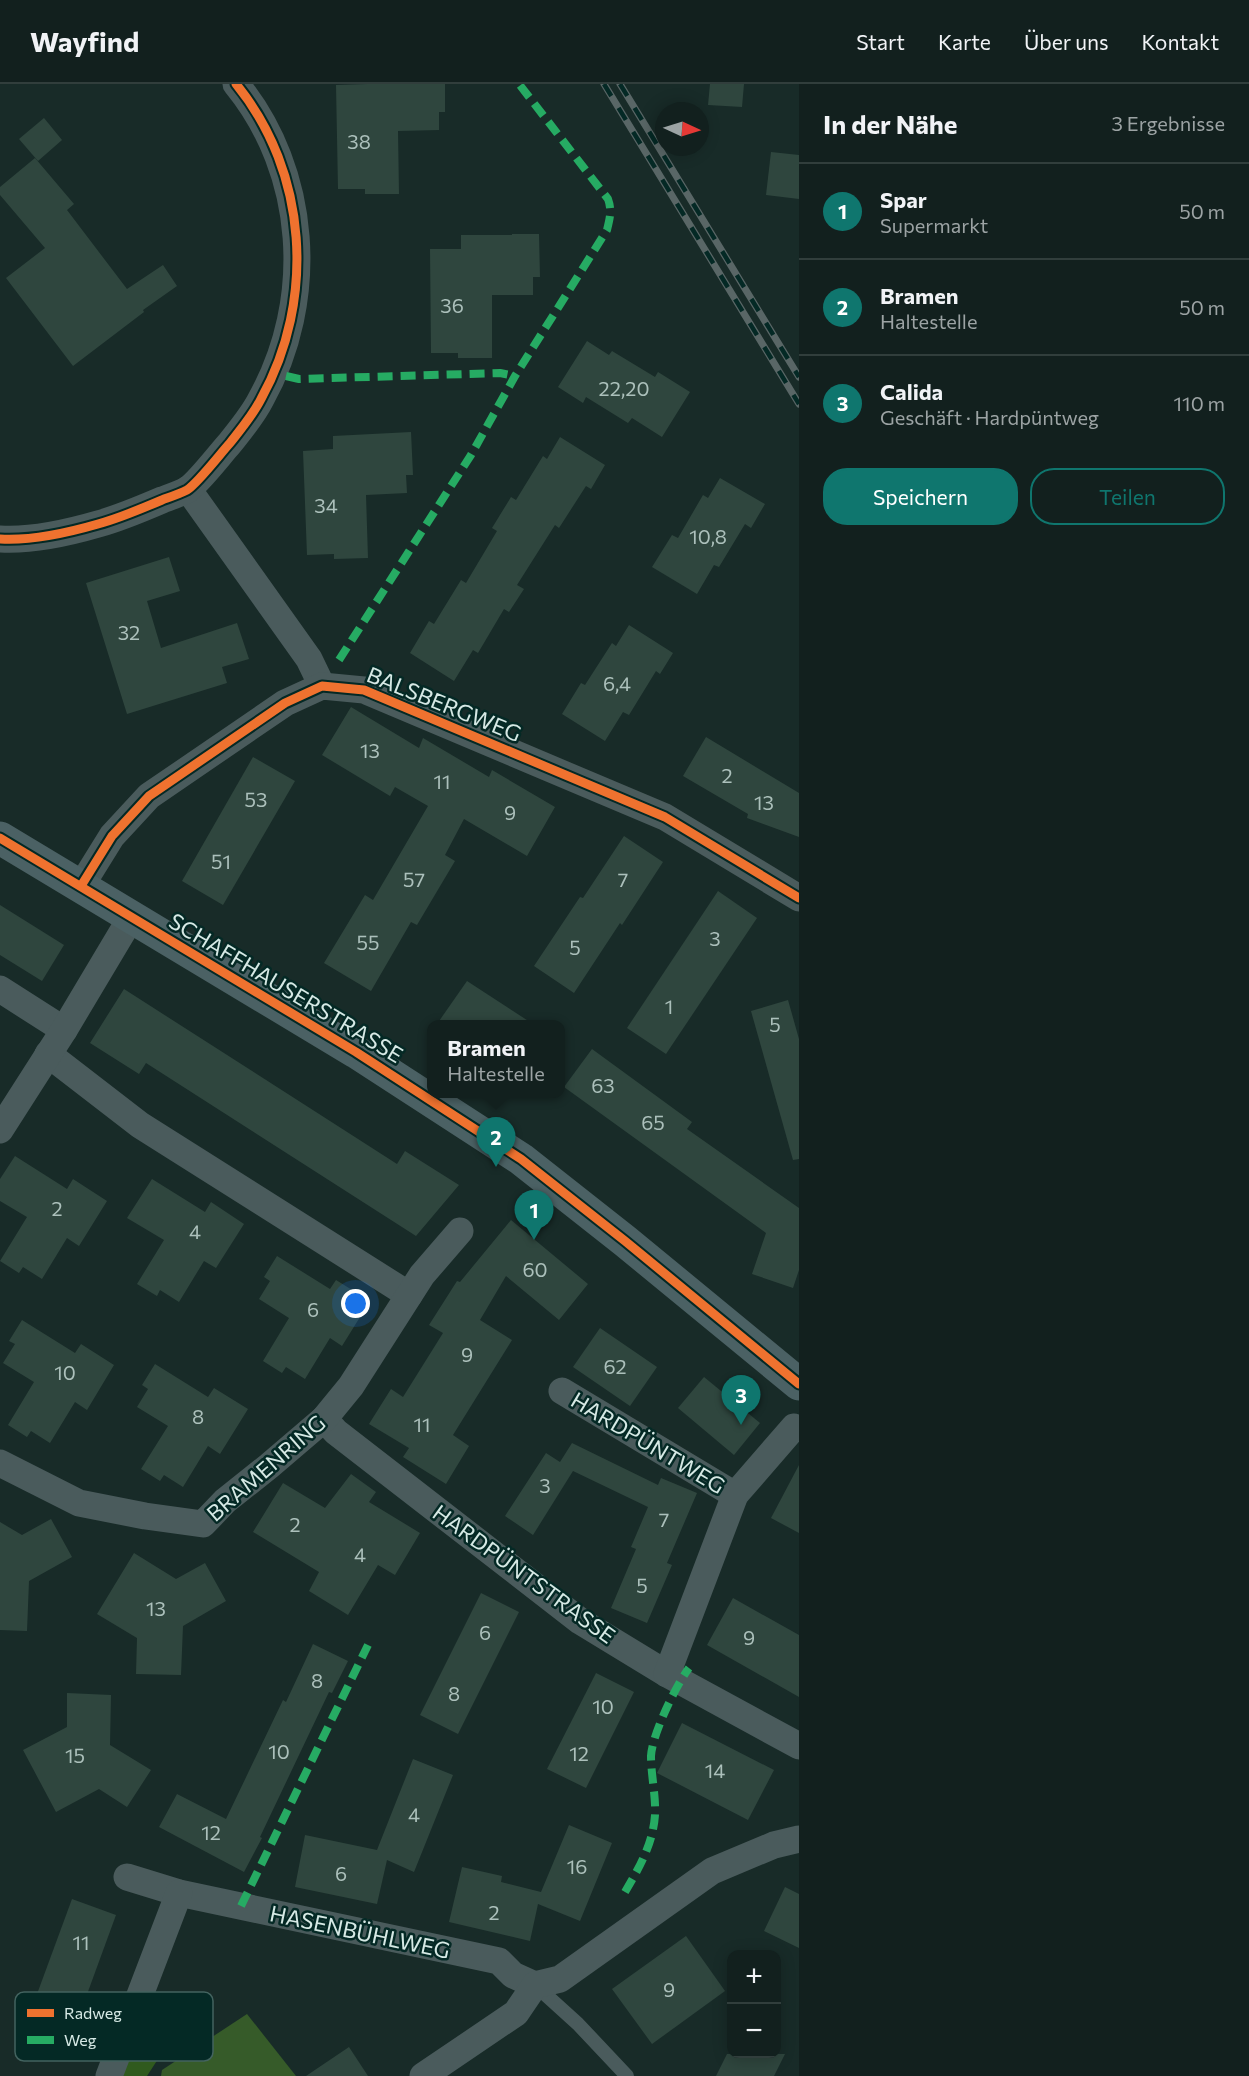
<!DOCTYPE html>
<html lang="de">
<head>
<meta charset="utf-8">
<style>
  :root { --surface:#12201e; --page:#1b2827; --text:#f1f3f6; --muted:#9ca3a4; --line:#313e3c; --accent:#0f766e }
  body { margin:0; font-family:Commissioner,sans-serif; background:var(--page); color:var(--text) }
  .controls { position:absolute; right:18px; bottom:18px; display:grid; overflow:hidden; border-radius:12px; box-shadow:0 3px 15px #0003 }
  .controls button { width:54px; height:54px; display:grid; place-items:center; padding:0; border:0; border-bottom:2px solid var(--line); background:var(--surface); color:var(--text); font:30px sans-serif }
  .compass { position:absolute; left:655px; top:18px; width:54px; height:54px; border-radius:50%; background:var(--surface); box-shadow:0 3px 15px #0003; rotate:94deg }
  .you { position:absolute; left:356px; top:1220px; width:21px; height:21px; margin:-15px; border:4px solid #fff; border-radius:50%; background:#1a73e8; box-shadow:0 0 0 9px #1a73e833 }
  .badge { display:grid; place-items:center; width:39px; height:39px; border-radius:50%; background:var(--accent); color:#fff; font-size:20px; font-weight:700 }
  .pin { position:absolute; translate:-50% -50px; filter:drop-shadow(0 2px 3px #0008) }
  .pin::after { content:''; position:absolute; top:32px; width:21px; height:18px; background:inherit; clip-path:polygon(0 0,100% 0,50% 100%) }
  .popup { position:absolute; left:427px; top:936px; width:138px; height:78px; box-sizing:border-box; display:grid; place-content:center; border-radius:12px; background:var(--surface); filter:drop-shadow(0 2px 4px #0005); font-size:20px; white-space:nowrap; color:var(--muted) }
  .popup b { font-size:22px; color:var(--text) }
  .popup::after { content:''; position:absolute; left:50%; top:100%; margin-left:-12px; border:12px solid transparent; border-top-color:var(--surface) }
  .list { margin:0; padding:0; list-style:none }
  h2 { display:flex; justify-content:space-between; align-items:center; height:78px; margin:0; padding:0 24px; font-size:26px }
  h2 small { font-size:20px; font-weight:400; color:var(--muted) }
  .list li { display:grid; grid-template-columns:39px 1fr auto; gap:18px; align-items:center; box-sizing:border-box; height:96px; padding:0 24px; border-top:2px solid var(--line) }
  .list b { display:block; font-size:22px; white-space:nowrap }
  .list p { margin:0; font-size:20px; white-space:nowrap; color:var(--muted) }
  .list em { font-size:20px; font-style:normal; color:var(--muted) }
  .actions { display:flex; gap:12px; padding:18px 24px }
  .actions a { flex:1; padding:14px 0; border:2px solid var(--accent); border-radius:24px; text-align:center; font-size:21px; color:var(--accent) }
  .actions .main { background:var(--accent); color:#fff }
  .map { position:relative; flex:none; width:799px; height:1992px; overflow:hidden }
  header { display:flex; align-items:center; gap:36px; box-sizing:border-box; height:84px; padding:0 30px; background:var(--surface); border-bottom:2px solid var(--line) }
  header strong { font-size:28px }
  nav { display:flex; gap:33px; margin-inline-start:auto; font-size:21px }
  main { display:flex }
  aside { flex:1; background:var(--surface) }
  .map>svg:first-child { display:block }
</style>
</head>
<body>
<header>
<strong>Wayfind</strong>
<nav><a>Start</a><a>Karte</a><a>Über uns</a><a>Kontakt</a></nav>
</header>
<main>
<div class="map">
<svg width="799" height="1992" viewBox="0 0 799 1992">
  <rect width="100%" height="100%" fill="#182b28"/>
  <polygon fill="#365b29" points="247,1930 296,1992 161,1992 162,1986"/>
  <polygon fill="#305a1e" points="146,1913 209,1923 182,1938 147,1992 115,1992"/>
  <g fill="#2f463e">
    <polygon points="367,0 445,0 445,28 439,28 439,46 398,47 399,110 365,110 365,105 338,105 336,1"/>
    <polygon points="710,0 744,0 742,23 708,21"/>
    <polygon points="44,34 62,56 38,77 19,55"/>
    <polygon points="771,68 799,71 799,115 766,111"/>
    <polygon points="35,74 74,120 67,126 127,205 163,181 177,202 143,226 144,228 73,282 6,194 45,164 0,111 0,103"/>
    <polygon points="512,150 539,150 540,193 533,193 533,211 492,211 492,274 458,274 458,269 431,269 430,165 461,165 461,151 512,151"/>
    <polygon points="587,257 609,271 612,267 655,293 658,288 690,308 662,353 632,334 628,339 586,313 583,319 558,303"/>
    <polygon points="411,348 413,391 406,391 407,409 366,411 368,474 334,475 334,470 307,471 303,367 333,365 333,352"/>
    <polygon points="560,353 605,381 591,405 586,402 559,444 555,441 517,501 524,505 509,528 504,525 478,569 473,566 454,597 410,569 429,537 434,540 461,496 466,499 497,447 492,444 511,413 516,416 543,372 547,375"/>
    <polygon points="720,394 765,420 751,444 745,440 719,483 714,481 697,510 652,483 672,451 678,454 703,411 708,414"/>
    <polygon points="169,473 180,507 147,517 161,564 237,539 249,575 222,583 227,599 127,630 86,499"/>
    <polygon points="629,541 673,569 660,590 656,587 629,631 623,628 605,657 562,630 581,599 585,601 612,559 616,562"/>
    <polygon points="351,623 419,664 423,654 489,693 492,686 555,723 527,772 464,735 445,771 455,777 417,841 411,838 371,907 324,879 365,811 373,816 428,722 395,703 390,712 322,671"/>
    <polygon points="706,653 799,709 799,753 747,734 748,730 683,692"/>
    <polygon points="253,673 295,697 223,821 182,797"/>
    <polygon points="624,752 663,778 622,841 620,839 574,909 534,882 580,813 583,814"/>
    <polygon points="718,807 757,834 666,970 627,944"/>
    <polygon points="0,821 64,861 42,897 0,871"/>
    <polygon points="467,897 533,940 437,940"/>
    <polygon points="124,905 397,1080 405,1067 459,1101 416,1152 146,979 139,990 90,959"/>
    <polygon points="788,916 799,955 799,1075 793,1076 751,927"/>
    <polygon points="592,965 692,1038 687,1045 799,1124 799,1186 793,1204 752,1190 766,1149 564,1003"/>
    <polygon points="15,1072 67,1105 73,1095 107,1117 79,1162 67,1154 42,1195 23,1183 19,1189 0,1177 27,1133 0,1117 0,1095"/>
    <polygon points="152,1095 205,1128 211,1118 244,1140 216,1184 204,1177 179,1218 160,1206 157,1212 137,1200 164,1156 127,1134"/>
    <polygon points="511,1136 588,1200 559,1236 506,1192 480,1236 512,1256 453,1351 469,1362 446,1400 403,1373 409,1364 369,1340 391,1305 403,1313 443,1249 429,1241 457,1197 460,1198"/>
    <polygon points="277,1172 330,1205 336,1196 370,1217 342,1262 330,1254 305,1295 286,1283 282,1289 263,1277 289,1234 259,1215 270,1197 264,1193"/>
    <polygon points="22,1236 75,1269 81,1260 114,1281 87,1326 75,1318 50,1359 31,1347 27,1353 8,1341 34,1298 3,1279 15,1260 9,1257"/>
    <polygon points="600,1244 657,1283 630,1322 573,1283"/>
    <polygon points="155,1280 208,1313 214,1304 248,1325 220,1370 208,1362 183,1403 164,1391 160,1397 141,1385 168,1342 137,1323 148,1305 142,1301"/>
    <polygon points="704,1293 760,1339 734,1371 678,1324"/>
    <polygon points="572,1359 658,1401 661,1394 697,1409 667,1479 672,1481 647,1539 611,1524 636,1465 631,1463 648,1423 573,1387 533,1451 505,1432 546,1369 560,1378"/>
    <polygon points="799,1381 799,1449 771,1434"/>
    <polygon points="351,1390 376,1408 369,1418 420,1449 395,1491 378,1481 348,1531 309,1507 319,1488 253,1448 283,1399 325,1424"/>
    <polygon points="51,1435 72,1473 29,1497 27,1547 0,1546 0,1438 22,1451"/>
    <polygon points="134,1469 176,1495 205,1479 226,1517 183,1542 181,1591 136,1590 137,1554 97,1530"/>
    <polygon points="481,1509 519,1528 458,1650 420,1631"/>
    <polygon points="733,1514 799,1551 799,1613 707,1561"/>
    <polygon points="313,1560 348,1577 332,1609 329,1608 260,1753 262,1754 244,1788 159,1743 177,1710 226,1735 283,1616 286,1618"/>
    <polygon points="596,1589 634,1608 586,1704 547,1685"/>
    <polygon points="67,1609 111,1611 110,1661 151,1686 127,1723 99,1705 56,1728 23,1666 67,1643"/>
    <polygon points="682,1639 774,1686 748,1736 657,1689"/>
    <polygon points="413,1675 453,1691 414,1788 387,1776 377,1820 295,1803 305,1751 377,1766"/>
    <polygon points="569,1741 612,1759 580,1837 538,1820 530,1857 449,1838 462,1783 502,1792 501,1798 541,1808"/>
    <polygon points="785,1803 799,1810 799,1864 764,1847"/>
    <polygon points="72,1815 116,1831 63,1976 19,1959"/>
    <polygon points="686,1852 725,1907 652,1960 612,1905"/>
    <polygon points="349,1963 368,1992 306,1992"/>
    <polygon points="727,1970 785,1970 774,1992 716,1992"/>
  </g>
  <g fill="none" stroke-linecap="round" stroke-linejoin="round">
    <polyline stroke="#4a5b5c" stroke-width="14" points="535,1901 578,1940 627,1992"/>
    <g stroke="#4a5b5c" stroke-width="27">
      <polyline points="188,405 309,575 322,602"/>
      <path d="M0 455C33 457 67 449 98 440 120 434 141 425 162 416 170 413 179 410 187 406 198 399 220 370 230 359 241 345 253 331 261 315 316 216 308 88 236 0"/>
      <polyline points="81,802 112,752 149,712 285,619 322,602 364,606 665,733 799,814"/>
      <polyline points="0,905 64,946"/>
      <polyline points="48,970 140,1041 409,1211"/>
      <polyline points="0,1046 64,946 132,832"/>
      <polyline points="562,1307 735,1411"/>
      <polyline points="324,1335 336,1348 580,1537 667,1590 799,1662"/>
      <polyline points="0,1379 79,1419 145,1432 203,1440 225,1417 269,1382 324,1335 351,1302 422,1191 460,1147"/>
      <polyline points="667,1590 735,1411 794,1343"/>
      <polyline points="127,1793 179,1809 499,1877 513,1891 535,1901"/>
      <polyline points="109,1992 179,1809"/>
      <polyline points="423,1992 516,1929 535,1901 560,1895 712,1787 774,1761 799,1755"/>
    </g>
    <polyline stroke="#4b6164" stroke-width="33" points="0,754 356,968 521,1075 625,1157 799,1300"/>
    <g stroke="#596666" stroke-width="7">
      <g id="rail">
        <polyline points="604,0 799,320"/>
        <polyline points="620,0 799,293"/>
      </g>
    </g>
    <use href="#rail" stroke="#042925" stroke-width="4.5" stroke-dasharray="14" stroke-linecap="butt"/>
    <g stroke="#26ab63" stroke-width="8" stroke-dasharray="15 8" stroke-linecap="butt">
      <polyline points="286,292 299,295 500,289 515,292"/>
      <path d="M339 576 471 371 515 292 607 146C610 134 612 126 608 115L519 0"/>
      <path d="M625 1808C639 1784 653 1760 655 1731 656 1712 651 1691 651 1672 652 1651 676 1601 689 1584"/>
      <polyline points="241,1822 368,1561"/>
    </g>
    <g stroke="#042925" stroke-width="13">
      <g id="cycleway">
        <path d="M0 455C33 457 67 449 98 440 120 434 141 425 162 416 170 413 179 410 187 406 198 399 220 370 230 359 241 345 253 331 261 315 316 216 308 88 236 0"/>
        <polyline points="0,754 356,968 521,1075 625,1157 799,1300"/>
        <polyline points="81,802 112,752 149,712 285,619 322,602 364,606 665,733 799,814"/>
      </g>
    </g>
    <use href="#cycleway" stroke="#ef722f" stroke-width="9"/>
  </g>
  <g text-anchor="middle" stroke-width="5" stroke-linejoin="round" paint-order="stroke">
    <g font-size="20" fill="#acc0bb">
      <text x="359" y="65">38</text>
      <text x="452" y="229">36</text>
      <text x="624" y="312">22,20</text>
      <text x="326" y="429">34</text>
      <text x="708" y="460">10,8</text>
      <text x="129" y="556">32</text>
      <text x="617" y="607">6,4</text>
      <text x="370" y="674">13</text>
      <text x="727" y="699">2</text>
      <text x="442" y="705">11</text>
      <text x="256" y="723">53</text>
      <text x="764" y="726">13</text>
      <text x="510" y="736">9</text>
      <text x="221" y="785">51</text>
      <text x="414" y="803">57</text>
      <text x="623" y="803">7</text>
      <text x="715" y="862">3</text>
      <text x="368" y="866">55</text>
      <text x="575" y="871">5</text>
      <text x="669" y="930">1</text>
      <text x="775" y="948">5</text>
      <text x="603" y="1009">63</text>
      <text x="653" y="1046">65</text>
      <text x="57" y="1132">2</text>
      <text x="195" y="1155">4</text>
      <text x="535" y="1193">60</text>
      <text x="313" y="1233">6</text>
      <text x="467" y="1278">9</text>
      <text x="615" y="1290">62</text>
      <text x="65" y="1296">10</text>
      <text x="198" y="1340">8</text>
      <text x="422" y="1348">11</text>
      <text x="545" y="1409">3</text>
      <text x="664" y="1443">7</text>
      <text x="295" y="1448">2</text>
      <text x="360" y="1478">4</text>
      <text x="642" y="1509">5</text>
      <text x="156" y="1532">13</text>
      <text x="485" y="1556">6</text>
      <text x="749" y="1561">9</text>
      <text x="317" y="1604">8</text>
      <text x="454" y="1617">8</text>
      <text x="603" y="1630">10</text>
      <text x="279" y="1675">10</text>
      <text x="579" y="1677">12</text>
      <text x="75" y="1679">15</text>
      <text x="715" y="1694">14</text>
      <text x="414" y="1738">4</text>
      <text x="211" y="1756">12</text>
      <text x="577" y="1790">16</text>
      <text x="341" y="1797">6</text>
      <text x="494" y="1836">2</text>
      <text x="81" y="1866">11</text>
      <text x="669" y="1913">9</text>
    </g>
    <g font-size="22" fill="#d6e9e5" stroke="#042925">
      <text transform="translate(444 620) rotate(22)" y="8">BALSBERGWEG</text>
      <text transform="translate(286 904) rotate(31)" y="8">SCHAFFHAUSERSTRASSE</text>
      <text transform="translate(648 1359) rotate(31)" y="8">HARDPÜNTWEG</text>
      <text transform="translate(266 1384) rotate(-41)" y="8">BRAMENRING</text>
      <text transform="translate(524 1490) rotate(36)" y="8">HARDPÜNTSTRASSE</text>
      <text transform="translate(360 1848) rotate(12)" y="8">HASENBÜHLWEG</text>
    </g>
  </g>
  <rect x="15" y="1908" width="198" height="69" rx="9" fill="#042925" stroke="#43635f" stroke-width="1.5"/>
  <rect x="27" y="1925" width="27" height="8" fill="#ef722f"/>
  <rect x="27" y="1952" width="27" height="8" fill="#26ab63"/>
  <g font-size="16" fill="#d6e9e5">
    <text x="64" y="1935">Radweg</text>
    <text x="64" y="1962">Weg</text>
  </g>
</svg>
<div class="controls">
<button>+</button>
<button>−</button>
</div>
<svg class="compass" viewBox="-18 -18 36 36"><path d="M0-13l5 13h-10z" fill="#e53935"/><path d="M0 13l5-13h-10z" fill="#9ca3a4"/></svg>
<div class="you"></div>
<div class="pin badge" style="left:534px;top:1156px">1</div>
<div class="pin badge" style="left:496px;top:1083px">2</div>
<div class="popup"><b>Bramen</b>Haltestelle</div>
<div class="pin badge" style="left:741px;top:1341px">3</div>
</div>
<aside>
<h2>In der Nähe<small>3 Ergebnisse</small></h2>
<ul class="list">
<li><span class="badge">1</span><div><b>Spar</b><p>Supermarkt</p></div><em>50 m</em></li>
<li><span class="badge">2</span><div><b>Bramen</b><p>Haltestelle</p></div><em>50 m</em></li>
<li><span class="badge">3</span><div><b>Calida</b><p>Geschäft · Hardpüntweg</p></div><em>110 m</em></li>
</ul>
<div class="actions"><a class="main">Speichern</a><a>Teilen</a></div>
</aside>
</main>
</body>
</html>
